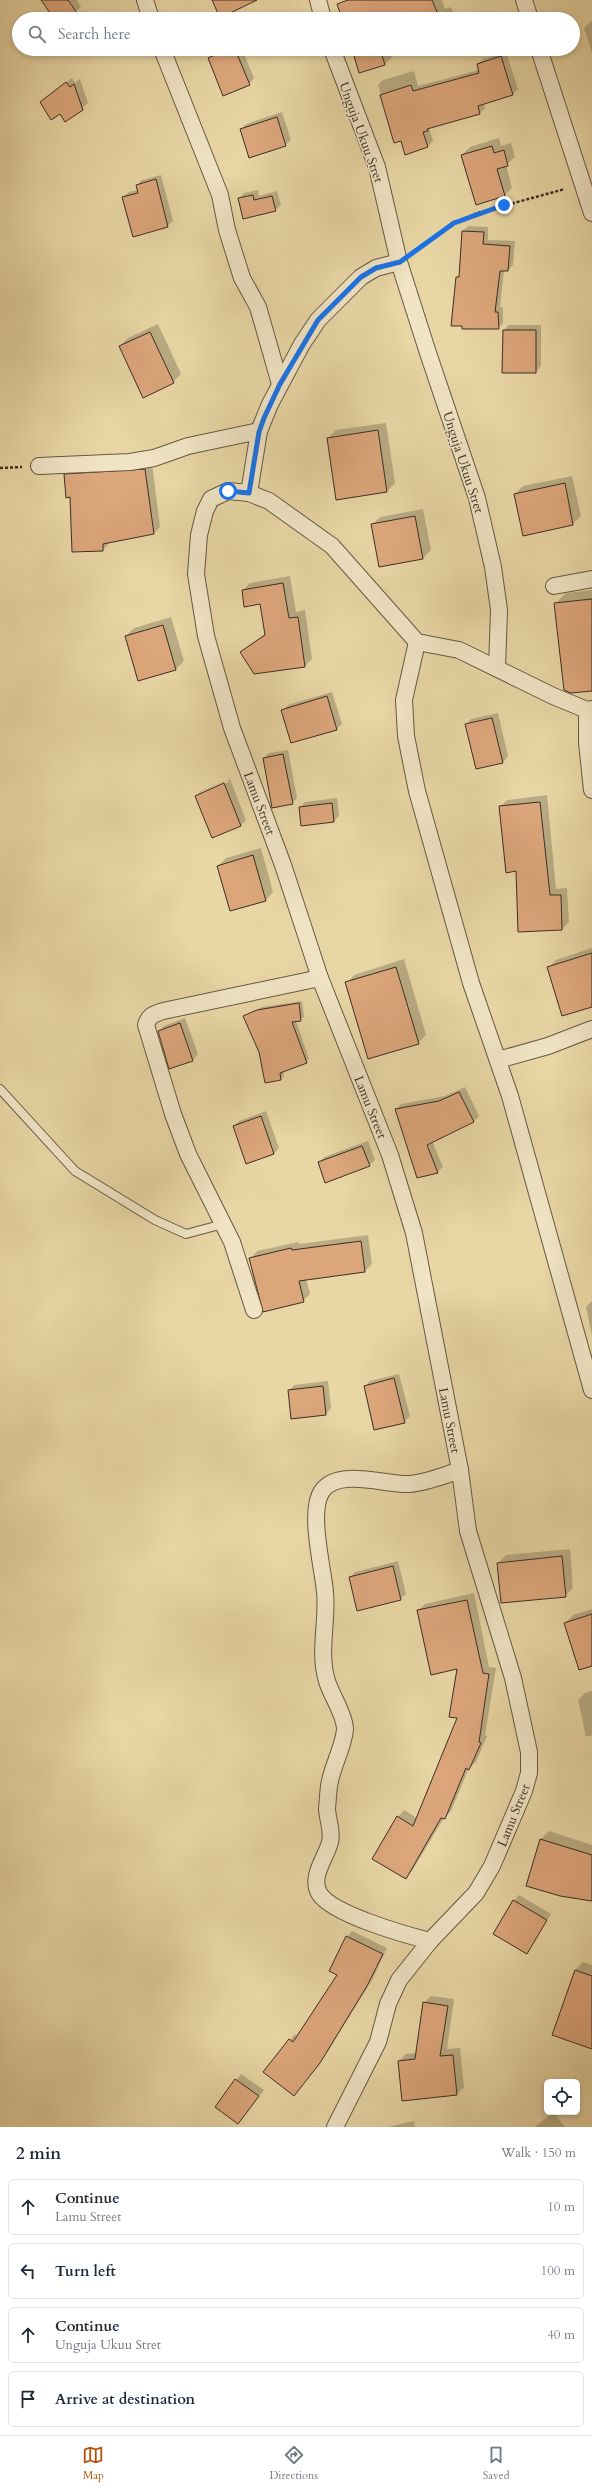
<!DOCTYPE html>
<html lang="en">
<head>
<meta charset="utf-8">
<style>
  :root { --surface:#fff; --page:#f6f6f7; --text:#1f2937; --muted:#747a83; --line:#e0e1e3; --accent:#b45309 }
  body { margin:0; font-family:Cardo,serif; background:var(--page); color:var(--text) }
  .controls { position:absolute; right:12px; bottom:12px; display:grid; overflow:hidden; border-radius:6px; box-shadow:0 2px 6px #0003 }
  .controls button { width:36px; height:36px; display:grid; place-items:center; padding:0; border:0; border-bottom:1px solid var(--line); background:var(--surface); color:var(--text); font:20px sans-serif }
  .stop { position:absolute; width:12px; height:12px; margin:-9px; border:3px solid #1a73e8; border-radius:50%; background:#fff }
  .stop.end { background:#1a73e8; border-color:#fff; box-shadow:0 1px 4px #0008 }
  .list { margin:0; padding:0; list-style:none }
  h2 { display:flex; justify-content:space-between; align-items:center; height:52px; margin:0; padding:0 16px; font-size:17px }
  h2 small { font-size:13px; font-weight:400; color:var(--muted) }
  .list li { display:grid; grid-template-columns:26px 1fr auto; gap:12px; align-items:center; box-sizing:border-box; height:56px; margin:0 8px 8px; padding:0 8px; border:1px solid var(--line); border-radius:6px }
  .list b { display:block; font-size:15px; white-space:nowrap }
  .list p { margin:0; font-size:13px; white-space:nowrap; color:var(--muted) }
  .list em { font-size:13px; font-style:normal; color:var(--muted) }
  .icon { flex:none; width:22px; height:22px; fill:none; stroke:currentColor; stroke-width:2; stroke-linecap:round; stroke-linejoin:round }
  .map { position:relative; flex:none; width:592px; height:2127px; overflow:hidden }
  .search { position:absolute; background:var(--surface); box-shadow:0 2px 6px #0003; left:12px; right:12px; top:12px; height:44px; display:flex; align-items:center; gap:10px; box-sizing:border-box; padding:0 14px; border-radius:22px; color:var(--muted); font-size:15px }
  .sheet { height:308px; background:var(--surface) }
  nav { display:flex; justify-content:space-around; align-items:center; box-sizing:border-box; height:56px; border-top:1px solid var(--line); background:var(--surface); font-size:11px; color:var(--muted) }
  nav a { display:grid; justify-items:center; gap:2px }
  nav .on { color:var(--accent) }
  .map>svg:first-child { display:block }
</style>
</head>
<body>
<div class="map">
<svg width="592" height="2127" viewBox="0 0 592 2127">
  <rect width="100%" height="100%" fill="#e8d6a4"/>
  <filter id="stains"><feTurbulence type="fractalNoise" baseFrequency=".005" numOctaves="4"/><feColorMatrix values="0 0 0 0 .2 0 0 0 0 .09 0 0 0 0 .02 0 0 0 .5 -.17"/></filter>
  <radialGradient id="worn" r=".72"><stop offset=".6" stop-color="#630" stop-opacity="0"/><stop offset="1" stop-color="#630" stop-opacity=".3"/></radialGradient>
  <g fill="#0003" fill-rule="evenodd">
    <polygon points="42,0 77,0 81,7 67,19 56,19"/>
    <polygon points="390,0 442,0 445,9 451,7 456,19 348,19"/>
    <polygon points="591,21 592,21 592,53 584,28"/>
    <polygon points="224,49 242,49 254,78 249,84 209,58"/>
    <polygon points="353,49 389,49 392,57 385,64 360,72"/>
    <polygon points="423,49 431,49 424,52"/>
    <polygon points="506,52 518,89 513,94 484,103 485,108 480,113 429,128 433,141 428,146 401,140 395,142 378,85 383,80 414,71 418,86 479,70 478,64 483,59"/>
    <polygon points="72,78 75,83 80,79 88,103 65,121 46,97"/>
    <polygon points="282,112 291,140 285,145 241,129 246,124"/>
    <polygon points="499,138 501,146 511,143 515,157 506,165 512,188 504,196 462,155 470,147"/>
    <polygon points="161,175 173,221 167,226 123,197 129,192 138,190 137,185 142,180"/>
    <polygon points="258,190 259,196 277,191 281,205 275,210 239,199 244,193"/>
    <polygon points="468,226 488,227 488,240 515,241 513,265 508,270 504,270 500,307 503,307 503,323 498,328 457,277 460,274 463,231"/>
    <polygon points="158,324 181,374 173,382 120,346 128,338"/>
    <polygon points="509,325 541,325 541,366 536,372 504,330"/>
    <polygon points="386,423 395,483 387,491 328,438 336,430"/>
    <polygon points="152,463 160,527 154,533 110,542 103,550 73,551 71,496 65,475 72,468"/>
    <polygon points="572,476 581,516 573,524 524,535 515,494 523,486"/>
    <polygon points="423,509 431,550 423,558 372,525 380,517"/>
    <polygon points="290,576 296,612 305,610 312,659 305,666 254,673 241,652 266,633 261,603 243,590 250,583"/>
    <polygon points="592,590 592,690 556,603 566,593"/>
    <polygon points="171,617 184,661 176,669 126,636 134,628"/>
    <polygon points="332,692 342,724 336,729 283,710 288,705"/>
    <polygon points="498,713 508,756 503,762 466,725 471,719"/>
    <polygon points="288,750 297,798 292,803 264,758 269,753"/>
    <path d="M230 779 246 820 241 825 212 837 196 796 201 791ZM228 780 229 782 201 794V792Z"/>
    <polygon points="547,795 556,889 567,888 569,922 562,929 517,870 500,807 507,800"/>
    <polygon points="337,798 339,816 334,821 300,807 305,802"/>
    <polygon points="261,848 273,892 266,900 218,866 226,858"/>
    <polygon points="592,948 592,1006 548,968 556,960"/>
    <polygon points="404,959 426,1035 418,1043 347,983 354,975"/>
    <polygon points="302,1001 304,1017 296,1021 309,1059 283,1070 284,1076 281,1079 260,1052 244,1016 262,1007"/>
    <polygon points="185,1018 198,1054 193,1060 170,1068 159,1031 164,1026"/>
    <polygon points="465,1087 479,1116 474,1121 432,1141 443,1167 437,1172 396,1110 401,1104 445,1096"/>
    <polygon points="266,1111 279,1148 274,1154 234,1126 239,1121"/>
    <polygon points="368,1141 375,1160 369,1165 319,1163 324,1157"/>
    <polygon points="368,1235 372,1264 365,1271 306,1279 310,1294 303,1301 251,1258 257,1251 298,1242 299,1244"/>
    <polygon points="592,1301 592,1336 586,1307"/>
    <polygon points="399,1374 410,1416 404,1422 365,1386 370,1381"/>
    <polygon points="328,1381 331,1408 326,1414 289,1391 294,1385"/>
    <polygon points="570,1549 573,1588 565,1596 498,1563 506,1555"/>
    <polygon points="398,1561 406,1594 400,1599 350,1577 355,1572"/>
    <polygon points="474,1593 489,1667 496,1668 485,1735 487,1736 476,1762 469,1768 451,1811 444,1818 412,1871 405,1878 398,1817 404,1810 417,1818 459,1717 458,1668 418,1611 425,1604"/>
    <polygon points="592,1609 592,1665 565,1623 573,1615"/>
    <polygon points="592,1691 592,1735 586,1737 578,1700 585,1693"/>
    <polygon points="549,1831 592,1845 592,1900 541,1839"/>
    <polygon points="519,1895 551,1914 526,1953 514,1901"/>
    <polygon points="352,1931 387,1948 372,1980 325,2056 294,2095 290,2040 295,2034 298,2037 338,1974 330,1971 347,1937"/>
    <polygon points="583,1962 592,1965 592,2048 575,1970"/>
    <polygon points="431,1996 454,1999 447,2049 460,2048 464,2087 457,2094 403,2100 399,2061 406,2054 417,2053 424,2003"/>
    <polygon points="241,2074 264,2090 238,2123 216,2107"/>
    <polygon points="553,2112 565,2127 535,2127"/>
    <polygon points="414,2121 415,2127 388,2127"/>
  </g>
  <g fill="#dca67b" stroke="#3b2e24">
    <polygon points="41,0 68,0 77,13 68,19 54,19"/>
    <polygon points="212,0 257,0 220,18"/>
    <polygon points="348,0 432,0 440,19 342,19 337,4"/>
    <polygon points="229,49 235,49 250,85 223,96 208,58"/>
    <polygon points="352,49 380,49 385,65 359,73"/>
    <polygon points="501,56 513,95 478,106 480,114 427,129 428,131 423,132 428,147 405,155 401,141 394,143 380,95 411,85 413,91 479,73 477,64"/>
    <polygon points="66,82 70,87 74,84 83,110 65,122 60,114 51,120 40,102"/>
    <polygon points="277,117 286,146 249,158 240,129"/>
    <polygon points="492,146 494,153 504,150 508,166 497,169 505,196 476,205 461,155"/>
    <polygon points="156,179 168,227 133,237 122,197 138,193 136,185"/>
    <polygon points="253,195 254,200 272,196 276,211 243,219 238,198"/>
    <polygon points="462,231 484,232 483,244 510,246 508,271 500,271 495,312 498,312 499,329 462,329 462,326 451,326 456,277 459,277"/>
    <polygon points="503,330 536,330 536,373 502,373"/>
    <polygon points="150,332 174,383 143,398 119,346"/>
    <polygon points="378,430 387,492 336,500 327,438"/>
    <polygon points="145,469 154,534 103,544 103,551 72,552 70,497 66,498 64,474"/>
    <polygon points="565,483 573,525 523,536 514,494"/>
    <polygon points="415,516 423,559 379,567 371,524"/>
    <polygon points="283,583 289,618 298,617 305,667 254,674 240,652 265,635 260,604 244,607 242,590"/>
    <polygon points="592,599 592,691 571,693 564,690 554,603"/>
    <polygon points="163,625 176,670 138,681 125,636"/>
    <polygon points="327,696 337,730 291,743 281,710"/>
    <polygon points="492,718 503,763 476,769 465,724"/>
    <polygon points="283,754 293,804 272,808 263,758"/>
    <polygon points="224,783 241,826 212,838 195,796"/>
    <polygon points="540,802 550,895 561,895 562,930 518,932 516,871 506,873 499,806"/>
    <polygon points="332,803 334,822 301,826 299,807"/>
    <polygon points="253,855 266,901 230,911 217,866"/>
    <polygon points="592,953 592,1007 562,1016 547,967"/>
    <polygon points="396,967 419,1044 368,1059 345,982"/>
    <polygon points="299,1003 301,1021 292,1022 307,1063 280,1073 281,1080 265,1083 259,1052 243,1016 257,1010"/>
    <polygon points="180,1023 193,1061 169,1069 158,1031"/>
    <polygon points="459,1092 474,1122 427,1145 438,1173 417,1178 395,1109 439,1101"/>
    <polygon points="261,1116 274,1154 246,1164 233,1126"/>
    <polygon points="362,1146 370,1166 325,1183 318,1162"/>
    <polygon points="361,1241 365,1272 299,1281 304,1302 263,1312 249,1258 291,1248 292,1250"/>
    <polygon points="394,1378 405,1423 374,1430 364,1386"/>
    <polygon points="323,1386 326,1415 291,1419 288,1390"/>
    <polygon points="562,1556 566,1597 501,1603 497,1563"/>
    <polygon points="393,1566 401,1600 357,1611 349,1577"/>
    <polygon points="467,1600 483,1673 489,1674 479,1742 481,1743 469,1770 466,1768 445,1819 441,1818 406,1879 372,1859 397,1816 413,1826 457,1718 449,1717 457,1669 431,1675 417,1610"/>
    <polygon points="592,1614 592,1666 579,1670 564,1623"/>
    <polygon points="540,1839 592,1855 592,1901 560,1896 526,1886"/>
    <polygon points="513,1900 547,1920 527,1954 493,1934"/>
    <polygon points="346,1936 383,1954 367,1986 320,2063 294,2096 263,2072 289,2039 293,2042 337,1975 329,1971"/>
    <polygon points="575,1970 592,1976 592,2049 552,2035"/>
    <polygon points="423,2002 448,2006 440,2056 453,2055 457,2095 402,2101 398,2061 415,2059"/>
    <polygon points="235,2079 259,2096 238,2124 215,2107"/>
  </g>
  <g fill="none" stroke-linecap="round" stroke-linejoin="round">
    <g stroke="#665844" stroke-width="10">
      <polyline id="service" points="0,1089 75,1171 155,1220 186,1234 223,1224"/>
    </g>
    <g stroke="#665844" stroke-width="18">
      <g id="minor">
        <polyline points="145,0 151,19"/>
        <polyline points="318,0 323,19"/>
        <polyline points="524,0 530,19"/>
        <polyline points="162,49 220,195 227,230 242,278 258,307 280,384"/>
        <polyline points="332,49 377,167 399,262 428,353 477,498 493,567 499,610 497,668"/>
        <polyline points="539,49 592,213"/>
        <polyline points="39,466 130,462 154,458 188,446 259,431"/>
        <polyline points="249,493 259,431 270,404 302,344 318,320 361,277 376,268 399,262"/>
        <polyline points="554,586 592,579"/>
        <polyline points="417,642 404,700 406,736 417,791 471,983 510,1096 592,1390"/>
        <polyline points="587,710 587,743 592,790"/>
        <polyline points="498,1060 548,1046 592,1029"/>
        <path d="M254 1310 232 1242 188 1154 173 1114 146 1025C149 1015 154 1014 163 1011L320 978"/>
        <path d="M430 1941C406 1935 331 1914 319 1893 310 1876 326 1858 330 1842 333 1830 327 1819 327 1808 328 1800 328 1789 330 1781 333 1765 345 1743 345 1728 344 1713 331 1695 327 1681 318 1653 328 1620 325 1592 323 1568 308 1511 322 1491 339 1467 388 1486 410 1484 428 1482 443 1476 460 1470"/>
        <polyline points="335,2127 378,2042 388,2004 399,1980 430,1941 476,1893 492,1866 524,1791 529,1773 529,1752 513,1678 468,1531 460,1470 414,1233 390,1155 320,978 283,865 232,728 206,636 196,574 199,535 205,511 211,499 228,491 249,493 269,501 332,546 417,642 459,650 553,696 587,710 592,709"/>
      </g>
    </g>
    <g stroke="#3b2e24" stroke-width="2.5" stroke-dasharray="3 2" stroke-linecap="butt">
      <polyline points="414,251 454,223 477,213 565,189"/>
      <polyline points="0,468 22,467"/>
    </g>
    <use href="#service" stroke="#f0e4c4" stroke-width="8"/>
    <use href="#minor" stroke="#f0e4c4" stroke-width="16"/>
  </g>
  <g fill="none" stroke-linecap="round" stroke-linejoin="round">
    <polyline stroke="#1a73e8" stroke-width="5" points="228,491 249,493 259,432 264,418 280,384 318,320 361,277 376,268 400,262 454,223 504,205"/>
  </g>
  <g text-anchor="middle" stroke-width="3.5" stroke-linejoin="round" paint-order="stroke">
    <g font-size="13" fill="#3b2e24" stroke="#f0e4c4">
      <text transform="translate(362 132) rotate(70)" y="5">Unguja Ukuu Stret</text>
      <text transform="translate(464 462) rotate(72)" y="5">Unguja Ukuu Stret</text>
      <text transform="translate(260 803) rotate(69)" y="5">Lamu Street</text>
      <text transform="translate(371 1107) rotate(68)" y="5">Lamu Street</text>
      <text transform="translate(450 1420) rotate(79)" y="5">Lamu Street</text>
      <text transform="translate(513 1815) rotate(-68)" y="5">Lamu Street</text>
    </g>
  </g>
  <rect width="100%" height="100%" filter="url(#stains)"/>
  <rect width="100%" height="100%" fill="url(#worn)"/>
</svg>
<div class="controls">
<button><svg class="icon" aria-label="locate" viewBox="0 0 24 24"><circle cx="12" cy="12" r="6"/><path d="M12 2v4M12 18v4M2 12h4M18 12h4"/></svg></button>
</div>
<div class="stop" style="left:228px;top:491px"></div>
<div class="stop end" style="left:504px;top:205px"></div>
<div class="search"><svg class="icon" aria-label="search" viewBox="0 0 24 24"><circle cx="10" cy="10" r="6"/><path d="M15 15l6 6"/></svg>Search here</div>
</div>
<section class="sheet">
<h2>2 min<small>Walk · 150 m</small></h2>
<ul class="list">
<li><svg class="icon" aria-label="ahead" viewBox="0 0 24 24"><path d="M12 20V5M6 11l6-6 6 6"/></svg><div><b>Continue</b><p>Lamu Street</p></div><em>10 m</em></li>
<li><svg class="icon" aria-label="left" viewBox="0 0 24 24"><path d="M17 20v-9H6M10 6l-5 5 5 5"/></svg><div><b>Turn left</b></div><em>100 m</em></li>
<li><svg class="icon" aria-label="ahead" viewBox="0 0 24 24"><path d="M12 20V5M6 11l6-6 6 6"/></svg><div><b>Continue</b><p>Unguja Ukuu Stret</p></div><em>40 m</em></li>
<li><svg class="icon" aria-label="arrive" viewBox="0 0 24 24"><path d="M6 21V4h12l-3 4 3 4H6"/></svg><div><b>Arrive at destination</b></div></li>
</ul>
</section>
<nav>
<a class="on"><svg class="icon" aria-label="map" viewBox="0 0 24 24"><path d="M3 6l6-2 6 2 6-2v14l-6 2-6-2-6 2zM9 4v14M15 6v14"/></svg>Map</a>
<a><svg class="icon" aria-label="directions" viewBox="0 0 24 24"><path d="M12 3l9 9-9 9-9-9zM9 14v-3h6M13 9l2 2-2 2"/></svg>Directions</a>
<a><svg class="icon" aria-label="saved" viewBox="0 0 24 24"><path d="M7 4h10v16l-5-4-5 4z"/></svg>Saved</a>
</nav>
</body>
</html>
